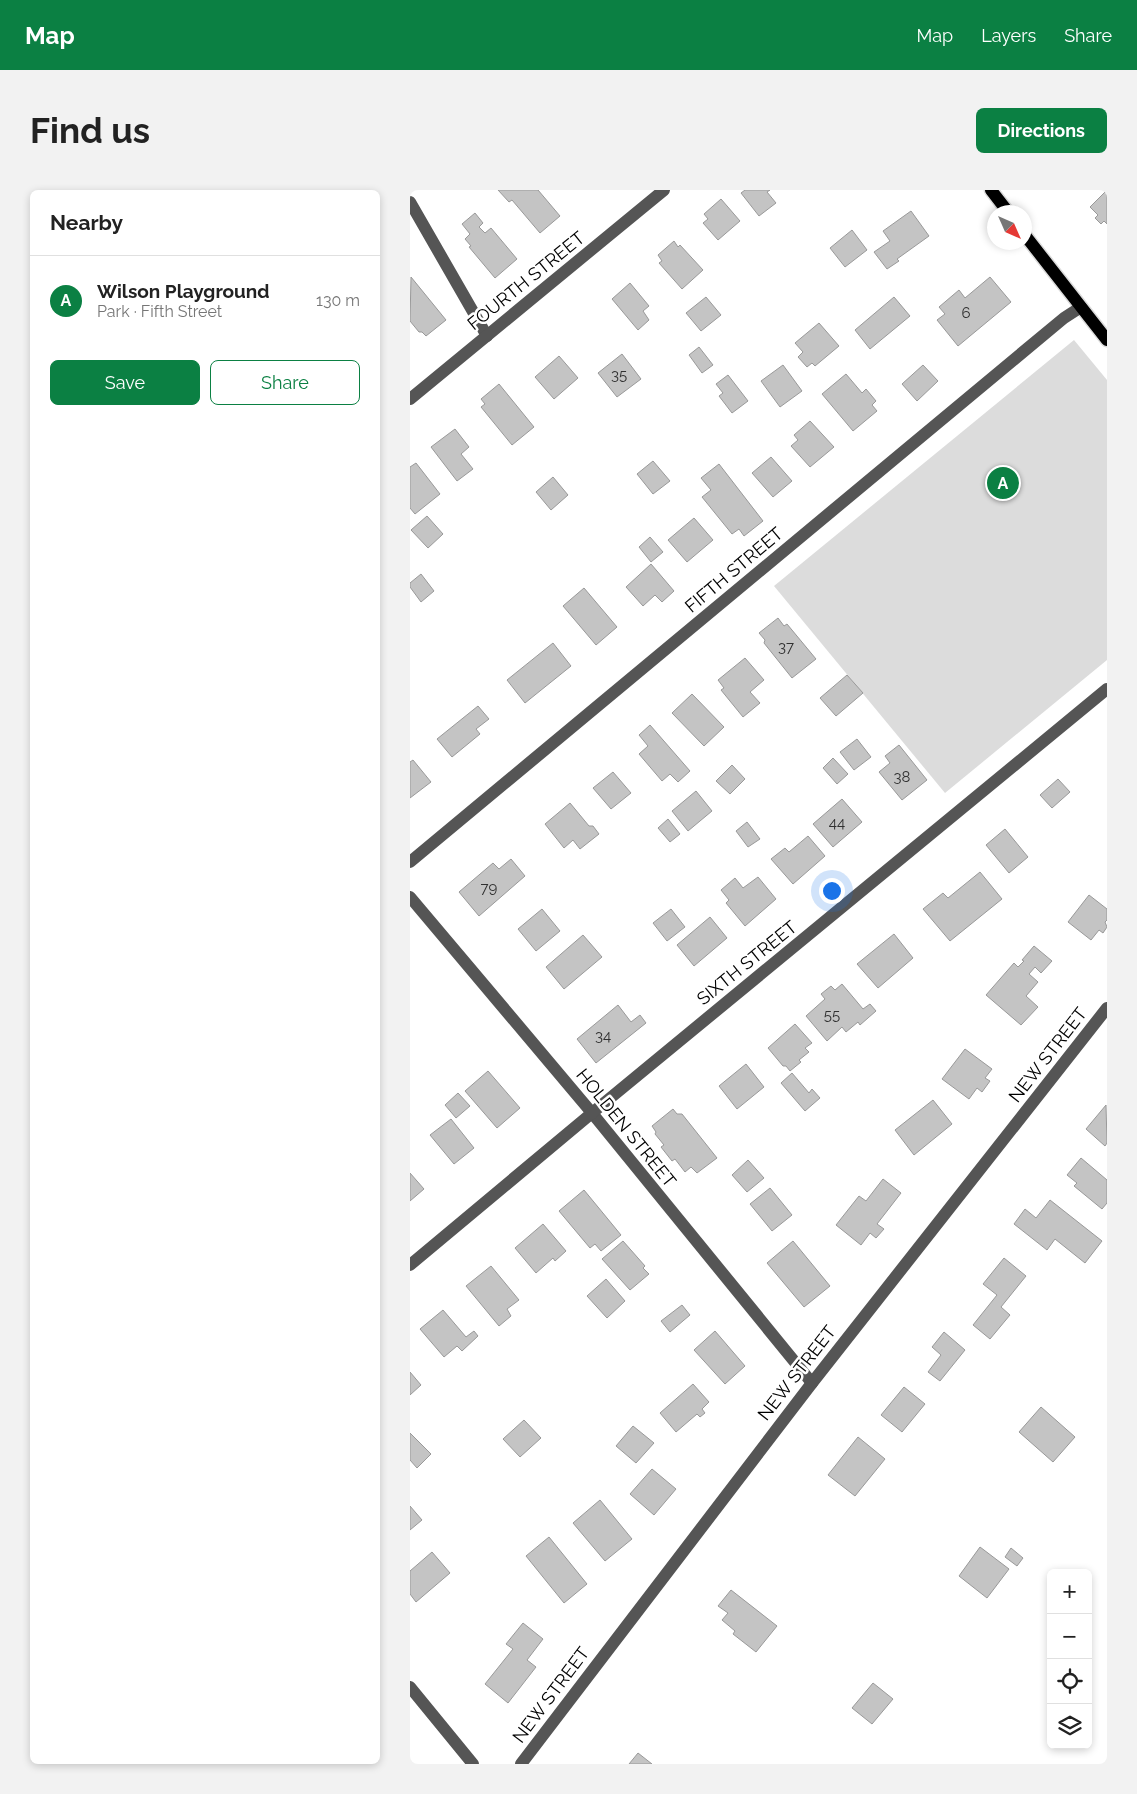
<!DOCTYPE html>
<html lang="en">
<head>
<meta charset="utf-8">
<style>
  :root { --surface:#fff; --page:#f2f2f2; --text:#222; --muted:#767676; --line:#e0e0e0; --accent:#0b8043 }
  body { margin:0; font-family:Raleway,sans-serif; background:var(--page); color:var(--text) }
  .controls { position:absolute; right:15px; bottom:15px; display:grid; overflow:hidden; border-radius:8px; box-shadow:0 2px 8px #0003 }
  .controls button { width:45px; height:45px; display:grid; place-items:center; padding:0; border:0; border-bottom:1px solid var(--line); background:var(--surface); color:var(--text); font:25px sans-serif }
  .compass { position:absolute; left:577px; top:15px; width:45px; height:45px; border-radius:50%; background:var(--surface); box-shadow:0 2px 8px #0003; rotate:135deg }
  .you { position:absolute; left:421px; top:700px; width:18px; height:18px; margin:-12px; border:4px solid #fff; border-radius:50%; background:#1a73e8; box-shadow:0 0 0 8px #1a73e833 }
  .badge { display:grid; place-items:center; width:32px; height:32px; border-radius:50%; background:var(--accent); color:#fff; font-size:16px; font-weight:700 }
  .pin { position:absolute; translate:-50% -50%; border:2px solid #fff; box-shadow:0 1px 5px #0006 }
  .list { margin:0; padding:0; list-style:none }
  h2 { display:flex; justify-content:space-between; align-items:center; height:65px; margin:0; padding:0 20px; font-size:21px }
  h2 small { font-size:16px; font-weight:400; color:var(--muted) }
  .list li { display:grid; grid-template-columns:32px 1fr auto; gap:15px; align-items:center; box-sizing:border-box; height:90px; padding:0 20px; border-top:1px solid var(--line) }
  .list b { display:block; font-size:19px; white-space:nowrap }
  .list p { margin:0; font-size:16px; white-space:nowrap; color:var(--muted) }
  .list em { font-size:16px; font-style:normal; color:var(--muted) }
  .actions { display:flex; gap:10px; padding:15px 20px }
  .actions a { flex:1; padding:11px 0; border:1px solid var(--accent); border-radius:8px; text-align:center; font-size:18px; color:var(--accent) }
  .actions .main { background:var(--accent); color:#fff }
  .icon { flex:none; width:28px; height:28px; fill:none; stroke:currentColor; stroke-width:2; stroke-linecap:round; stroke-linejoin:round }
  .map { position:relative; flex:none; width:697px; height:1574px; overflow:hidden; border-radius:8px }
  header { display:flex; align-items:center; gap:30px; box-sizing:border-box; height:70px; padding:0 25px; background:var(--accent); color:#fff }
  header strong { font-size:24px }
  nav { display:flex; gap:28px; margin-inline-start:auto; font-size:18px }
  .intro { display:flex; align-items:center; justify-content:space-between; box-sizing:border-box; height:120px; padding:0 30px }
  h1 { margin:0; font-size:35px }
  .button { padding:12px 22px; border-radius:8px; background:var(--accent); color:#fff; font-size:18px; font-weight:700 }
  main { display:flex; gap:30px; padding:0 30px }
  aside { flex:1; background:var(--surface); border-radius:8px; box-shadow:0 2px 8px #0003 }
  .map>svg:first-child { display:block }
</style>
</head>
<body>
<header>
<strong>Map</strong>
<nav><a>Map</a><a>Layers</a><a>Share</a></nav>
</header>
<div class="intro"><h1>Find us</h1><a class="button">Directions</a></div>
<main>
<aside>
<h2>Nearby<small></small></h2>
<ul class="list">
<li><span class="badge">A</span><div><b>Wilson Playground</b><p>Park · Fifth Street</p></div><em>130 m</em></li>
</ul>
<div class="actions"><a class="main">Save</a><a>Share</a></div>
</aside>
<div class="map">
<svg width="697" height="1574" viewBox="0 0 697 1574">
  <rect width="100%" height="100%" fill="#fff"/>
  <polygon fill="#dcdcdc" points="664,150 697,190 697,470 535,603 364,396"/>
  <g fill="#c4c4c4" stroke="#999">
    <polygon points="88,0 128,0 150,26 130,43 102,10 99,12"/>
    <polygon points="335,0 360,0 357,2 366,13 349,26 331,3"/>
    <polygon points="697,0 697,34 694,31 691,34 685,28 688,25 680,17"/>
    <polygon points="311,9 330,31 308,50 293,33 298,29 294,24"/>
    <polygon points="501,21 519,46 487,69 489,71 477,79 464,62 480,51 473,41"/>
    <polygon points="65,23 73,33 69,37 75,43 81,38 107,69 85,88 59,57 61,56 55,49 60,44 52,34"/>
    <polygon points="442,40 457,60 435,77 420,58"/>
    <polygon points="264,51 268,57 270,55 293,80 272,99 249,73 252,71 248,65"/>
    <polygon points="1,87 36,130 16,146 12,142 9,142 0,131"/>
    <polygon points="580,87 601,112 548,156 527,130 535,124 529,117 549,100 555,108"/>
    <polygon points="220,93 239,116 233,121 239,130 228,140 202,109"/>
    <polygon points="296,107 311,125 291,141 276,123"/>
    <polygon points="484,107 500,126 460,159 445,140"/>
    <polygon points="409,133 429,156 405,176 402,173 397,177 388,167 393,162 385,153"/>
    <polygon points="289,157 303,175 292,183 279,165"/>
    <polygon points="212,164 231,189 207,207 188,183"/>
    <polygon points="149,166 168,188 144,209 125,187"/>
    <polygon points="373,175 392,201 370,217 351,191"/>
    <polygon points="513,175 528,191 507,211 492,194"/>
    <polygon points="436,184 452,203 456,199 466,211 462,215 467,221 443,241 412,204"/>
    <polygon points="318,185 338,211 322,223 309,206 313,203 306,194"/>
    <polygon points="89,194 124,237 102,255 71,217 75,214 71,209"/>
    <polygon points="400,231 424,257 400,277 381,256 388,250 384,245"/>
    <polygon points="45,239 59,257 51,264 63,279 47,291 21,257"/>
    <polygon points="361,267 382,291 363,307 342,283"/>
    <polygon points="243,271 260,291 243,304 227,284"/>
    <polygon points="6,273 30,304 5,324 0,318 0,277"/>
    <polygon points="309,274 353,331 334,346 329,339 322,344 292,307 301,300 291,288"/>
    <polygon points="143,287 158,305 141,320 126,302"/>
    <polygon points="17,326 33,344 18,358 1,340"/>
    <polygon points="284,328 303,350 277,372 258,350"/>
    <polygon points="240,347 253,362 241,372 229,357"/>
    <polygon points="241,374 264,401 252,412 245,405 233,416 216,397"/>
    <polygon points="11,384 24,401 11,412 0,397 0,393"/>
    <polygon points="174,398 207,437 186,455 153,416"/>
    <polygon points="368,428 374,436 377,434 406,469 382,488 354,453 355,450 349,443"/>
    <polygon points="143,453 161,476 115,513 97,490"/>
    <polygon points="335,468 354,490 340,502 350,513 333,527 311,500 314,498 308,490"/>
    <polygon points="437,485 453,503 426,526 410,508"/>
    <polygon points="282,504 314,537 294,556 262,523"/>
    <polygon points="68,516 79,529 66,539 70,544 42,567 27,549"/>
    <polygon points="240,535 280,581 268,592 260,584 252,591 229,564 238,556 229,545"/>
    <polygon points="447,549 461,567 444,580 430,562"/>
    <polygon points="489,555 517,590 492,610 469,582 480,573 475,566"/>
    <polygon points="423,568 438,584 427,594 413,578"/>
    <polygon points="3,570 21,592 0,608 0,572"/>
    <polygon points="322,575 335,589 320,604 306,591"/>
    <polygon points="203,582 221,603 201,619 183,598"/>
    <polygon points="648,589 660,602 642,618 630,605"/>
    <polygon points="286,601 302,621 278,641 262,621"/>
    <polygon points="432,609 452,632 423,657 403,634"/>
    <polygon points="160,613 179,636 183,636 189,644 170,659 163,650 154,658 135,634"/>
    <polygon points="258,629 270,644 260,652 248,638"/>
    <polygon points="337,632 350,649 338,657 326,641"/>
    <polygon points="595,639 618,667 599,683 576,655"/>
    <polygon points="398,646 415,666 383,694 361,669 375,658 379,662"/>
    <polygon points="101,669 115,686 69,726 49,702 83,673 89,679"/>
    <polygon points="570,682 592,709 540,751 513,719 533,703 538,708"/>
    <polygon points="348,687 366,709 335,736 316,713 319,710 311,700 325,688 333,698"/>
    <polygon points="679,705 697,719 697,730 695,732 697,737 693,743 689,740 681,750 658,732"/>
    <polygon points="132,719 150,741 126,761 108,739"/>
    <polygon points="261,719 275,737 257,751 243,733"/>
    <polygon points="300,727 317,748 284,776 267,755"/>
    <polygon points="484,744 503,768 468,798 447,774"/>
    <polygon points="173,745 192,767 154,799 136,777"/>
    <polygon points="624,756 642,771 631,783 625,777 619,784 628,792 616,806 628,817 611,835 576,805 604,773 608,777 614,771 612,770"/>
    <polygon points="432,794 453,819 460,814 466,821 450,835 448,832 436,842 432,837 417,851 396,826 415,809 411,804 421,796 425,800"/>
    <polygon points="208,815 221,832 230,825 236,833 186,873 167,849"/>
    <polygon points="385,834 402,853 395,858 399,862 389,870 391,872 380,881 376,876 373,876 358,858"/>
    <polygon points="555,859 582,879 575,888 580,891 572,902 567,898 559,909 532,889"/>
    <polygon points="336,874 354,897 327,919 309,896"/>
    <polygon points="78,881 110,918 87,938 55,901"/>
    <polygon points="382,883 399,903 402,899 410,908 395,921 371,893"/>
    <polygon points="48,903 60,916 46,928 35,915"/>
    <polygon points="523,910 542,934 504,965 485,940"/>
    <polygon points="696,915 697,953 695,956 676,939"/>
    <polygon points="263,919 267,924 272,924 307,968 287,983 281,977 275,982 265,969 262,971 251,957 254,955 245,944 246,942 242,936"/>
    <polygon points="41,929 64,958 44,974 20,945"/>
    <polygon points="671,968 697,990 697,1013 692,1019 664,996 667,993 657,985"/>
    <polygon points="338,970 354,988 337,1002 322,985"/>
    <polygon points="0,983 14,999 0,1011"/>
    <polygon points="473,989 491,1003 467,1034 474,1039 466,1048 460,1043 451,1055 426,1035 449,1006 456,1011"/>
    <polygon points="360,998 382,1025 362,1041 340,1014"/>
    <polygon points="174,1000 211,1045 191,1061 185,1054 180,1058 149,1021"/>
    <polygon points="640,1010 692,1051 675,1073 645,1049 637,1060 604,1034 615,1019 626,1028"/>
    <polygon points="133,1034 156,1061 145,1071 143,1068 126,1083 105,1058"/>
    <polygon points="213,1051 235,1076 233,1078 239,1084 220,1100 192,1069"/>
    <polygon points="383,1051 420,1096 394,1117 357,1073"/>
    <polygon points="594,1068 616,1086 591,1117 600,1125 580,1149 563,1135 587,1105 573,1094"/>
    <polygon points="81,1076 109,1110 97,1119 101,1126 89,1136 56,1096"/>
    <polygon points="196,1089 215,1111 197,1128 177,1106"/>
    <polygon points="272,1115 280,1125 260,1142 251,1131"/>
    <polygon points="33,1120 56,1147 64,1141 68,1146 52,1161 47,1156 34,1167 10,1139"/>
    <polygon points="305,1141 335,1176 315,1194 284,1160"/>
    <polygon points="534,1142 555,1160 530,1191 518,1182 531,1165 522,1157"/>
    <polygon points="0,1182 11,1195 0,1205"/>
    <polygon points="283,1194 299,1212 292,1219 295,1223 290,1227 287,1224 266,1242 250,1223"/>
    <polygon points="494,1197 515,1214 492,1242 471,1225"/>
    <polygon points="631,1217 665,1247 643,1272 609,1242"/>
    <polygon points="114,1230 131,1248 110,1267 93,1249"/>
    <polygon points="223,1236 244,1253 226,1273 206,1256"/>
    <polygon points="0,1243 21,1264 7,1278 0,1270"/>
    <polygon points="448,1247 475,1269 445,1306 418,1285"/>
    <polygon points="242,1279 266,1299 244,1325 220,1304"/>
    <polygon points="190,1310 222,1349 195,1371 163,1333"/>
    <polygon points="0,1316 12,1330 0,1340"/>
    <polygon points="139,1347 177,1394 154,1413 116,1366"/>
    <polygon points="570,1357 599,1379 577,1408 549,1386"/>
    <polygon points="601,1358 613,1368 607,1376 595,1367"/>
    <polygon points="22,1362 40,1383 6,1412 0,1404 0,1381"/>
    <polygon points="321,1400 367,1436 346,1462 323,1444 325,1441 312,1430 318,1423 308,1416"/>
    <polygon points="113,1433 133,1449 117,1470 126,1477 98,1513 75,1494 103,1459 96,1454"/>
    <polygon points="463,1493 483,1509 462,1534 442,1518"/>
    <polygon points="228,1563 242,1574 219,1574"/>
  </g>
  <g fill="none" stroke-linecap="round" stroke-linejoin="round">
    <g stroke="#dbdbdb" stroke-width="15">
      <g id="major">
        <polyline points="581,0 598,22"/>
        <polyline points="614,44 697,150"/>
      </g>
    </g>
    <g stroke="#555" stroke-width="12">
      <polyline points="0,12 77,146"/>
      <polyline points="0,209 254,0"/>
      <polyline points="0,672 654,128 671,117"/>
      <polyline points="0,707 182,923 402,1193"/>
      <polyline points="0,1075 182,923 697,499"/>
      <polyline points="0,1497 63,1574"/>
      <polyline points="111,1574 402,1193 697,818"/>
    </g>
    <use href="#major" stroke="#000" stroke-width="12"/>
  </g>
  <g text-anchor="middle" stroke-width="5" stroke-linejoin="round" paint-order="stroke">
    <g font-size="15" fill="#313131">
      <text x="556" y="128">6</text>
      <text x="209" y="190">35</text>
      <text x="376" y="462">37</text>
      <text x="492" y="592">38</text>
      <text x="427" y="638">44</text>
      <text x="79" y="703">79</text>
      <text x="422" y="830">55</text>
      <text x="193" y="851">34</text>
    </g>
    <g font-size="18" fill="#000" stroke="#fff">
      <text transform="translate(116 91) rotate(-39)" y="6">FOURTH STREET</text>
      <text transform="translate(324 380) rotate(-40)" y="6">FIFTH STREET</text>
      <text transform="translate(337 773) rotate(-39)" y="6">SIXTH STREET</text>
      <text transform="translate(638 865) rotate(-52)" y="6">NEW STREET</text>
      <text transform="translate(216 938) rotate(51)" y="6">HOLDEN STREET</text>
      <text transform="translate(387 1183) rotate(-52)" y="6">NEW STREET</text>
      <text transform="translate(141 1505) rotate(-53)" y="6">NEW STREET</text>
    </g>
  </g>
</svg>
<div class="controls">
<button>+</button>
<button>−</button>
<button><svg class="icon" aria-label="locate" viewBox="0 0 24 24"><circle cx="12" cy="12" r="6"/><path d="M12 2v4M12 18v4M2 12h4M18 12h4"/></svg></button>
<button><svg class="icon" aria-label="layers" viewBox="0 0 24 24"><path d="M12 4l9 5-9 5-9-5zM3 14l9 5 9-5"/></svg></button>
</div>
<svg class="compass" viewBox="-18 -18 36 36"><path d="M0-13l5 13h-10z" fill="#e53935"/><path d="M0 13l5-13h-10z" fill="#767676"/></svg>
<div class="you"></div>
<div class="pin badge" style="left:593px;top:293px">A</div>
</div>
</main>
</body>
</html>
